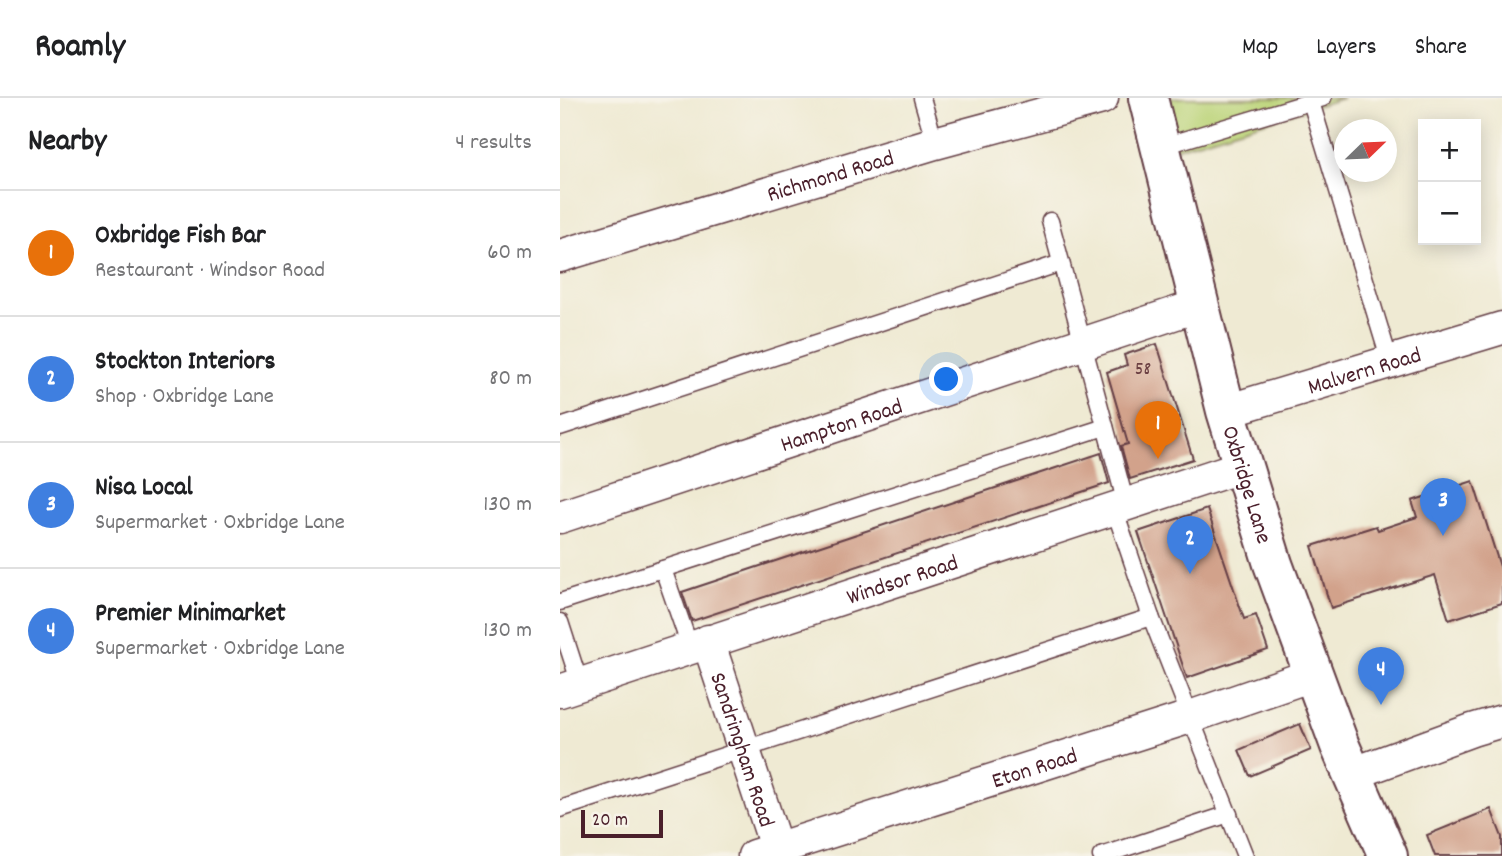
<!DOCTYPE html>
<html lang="en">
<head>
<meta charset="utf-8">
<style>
  :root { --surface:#fff; --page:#f2f2f2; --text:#202124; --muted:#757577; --line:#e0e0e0; --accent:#1f6fb2 }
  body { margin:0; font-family:Dekko,sans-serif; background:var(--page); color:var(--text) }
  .controls { position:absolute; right:21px; top:21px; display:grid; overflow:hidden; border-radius:0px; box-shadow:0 4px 18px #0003 }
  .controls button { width:63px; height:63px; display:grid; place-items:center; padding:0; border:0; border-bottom:2px solid var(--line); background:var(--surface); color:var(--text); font:35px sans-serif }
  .compass { position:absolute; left:774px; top:21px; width:63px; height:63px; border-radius:50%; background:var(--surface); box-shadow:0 4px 18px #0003; rotate:67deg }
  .scale { position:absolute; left:21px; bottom:18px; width:82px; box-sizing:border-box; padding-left:7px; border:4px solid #4a1f2b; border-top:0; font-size:19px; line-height:24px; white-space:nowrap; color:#4a1f2b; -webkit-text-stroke:5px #f7f3e8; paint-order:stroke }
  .you { position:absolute; left:387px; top:282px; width:24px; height:24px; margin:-18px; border:5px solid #fff; border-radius:50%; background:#1a73e8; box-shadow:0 0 0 10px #1a73e833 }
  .badge { display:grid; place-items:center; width:46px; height:46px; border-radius:50%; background:var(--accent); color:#fff; font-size:23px; font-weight:700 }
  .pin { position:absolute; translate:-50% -58px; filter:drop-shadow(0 2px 4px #0008) }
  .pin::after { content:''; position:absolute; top:37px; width:24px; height:21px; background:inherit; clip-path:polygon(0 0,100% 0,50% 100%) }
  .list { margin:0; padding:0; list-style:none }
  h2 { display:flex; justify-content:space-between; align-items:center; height:91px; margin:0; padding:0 28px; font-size:30px }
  h2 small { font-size:23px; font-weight:400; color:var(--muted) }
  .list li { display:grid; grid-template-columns:46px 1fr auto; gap:21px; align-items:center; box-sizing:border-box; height:126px; padding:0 28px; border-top:2px solid var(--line) }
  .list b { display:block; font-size:26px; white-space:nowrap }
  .list p { margin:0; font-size:23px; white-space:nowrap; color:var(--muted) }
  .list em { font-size:23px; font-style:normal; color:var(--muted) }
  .map { position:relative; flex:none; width:942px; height:758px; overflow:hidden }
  header { display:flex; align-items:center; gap:42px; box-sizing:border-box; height:98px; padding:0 35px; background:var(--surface); border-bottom:2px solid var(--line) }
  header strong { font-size:33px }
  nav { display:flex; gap:38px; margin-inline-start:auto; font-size:24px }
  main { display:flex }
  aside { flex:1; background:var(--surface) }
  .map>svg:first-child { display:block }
</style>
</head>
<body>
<header>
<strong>Roamly</strong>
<nav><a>Map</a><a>Layers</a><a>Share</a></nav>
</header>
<main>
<aside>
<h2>Nearby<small>4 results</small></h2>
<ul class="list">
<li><span class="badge" style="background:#e8710a">1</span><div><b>Oxbridge Fish Bar</b><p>Restaurant · Windsor Road</p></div><em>60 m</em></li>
<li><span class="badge" style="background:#3f7fe0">2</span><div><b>Stockton Interiors</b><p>Shop · Oxbridge Lane</p></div><em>80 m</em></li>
<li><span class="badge" style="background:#3f7fe0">3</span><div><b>Nisa Local</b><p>Supermarket · Oxbridge Lane</p></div><em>130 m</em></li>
<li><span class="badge" style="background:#3f7fe0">4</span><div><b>Premier Minimarket</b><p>Supermarket · Oxbridge Lane</p></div><em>130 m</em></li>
</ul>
</aside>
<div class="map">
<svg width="942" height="758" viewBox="0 0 942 758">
  <rect width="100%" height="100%" fill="#f7f3e8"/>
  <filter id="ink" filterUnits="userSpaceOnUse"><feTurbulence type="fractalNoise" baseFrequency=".0143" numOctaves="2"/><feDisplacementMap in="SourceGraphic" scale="14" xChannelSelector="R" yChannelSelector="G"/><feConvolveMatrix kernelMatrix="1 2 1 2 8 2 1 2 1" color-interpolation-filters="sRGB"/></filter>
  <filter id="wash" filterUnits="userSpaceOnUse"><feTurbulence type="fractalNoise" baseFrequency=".00686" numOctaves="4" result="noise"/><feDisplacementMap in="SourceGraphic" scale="28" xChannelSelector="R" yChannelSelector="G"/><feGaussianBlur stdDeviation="1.57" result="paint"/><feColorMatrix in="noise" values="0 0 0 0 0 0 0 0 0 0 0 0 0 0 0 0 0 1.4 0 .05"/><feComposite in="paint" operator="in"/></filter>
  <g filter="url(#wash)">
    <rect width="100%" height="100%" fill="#efead3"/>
    <polygon fill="#bcd479" stroke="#837a52" stroke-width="2" points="600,0 783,0 614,51"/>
    <g id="blocks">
      <g fill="#d2a28b">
        <polygon points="597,246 633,361 570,381 561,348 568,346 547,274 567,267 564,257"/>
        <polygon points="541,355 549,385 132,523 122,494"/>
        <polygon points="913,383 942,475 942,505 889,522 875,477 771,510 752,448 816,428 818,432 857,419 852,403"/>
        <polygon points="647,411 684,521 696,517 708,552 627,580 578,434"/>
        <polygon points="740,626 751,652 690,678 679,652"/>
        <polygon points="931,711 942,739 942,758 875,758 867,737"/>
      </g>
    </g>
  </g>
  <g filter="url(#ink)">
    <use href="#blocks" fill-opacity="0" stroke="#633d44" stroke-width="2"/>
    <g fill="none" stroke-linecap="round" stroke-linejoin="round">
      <g stroke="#633d44" stroke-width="19">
        <g id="lane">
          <polyline points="362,0 375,45"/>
          <polyline points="751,4 830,264"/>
          <polyline points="600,49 763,0"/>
          <polyline points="490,123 566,406"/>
          <polyline points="0,329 501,165"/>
          <polyline points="554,410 591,519 685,758"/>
          <polyline points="103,471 130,549"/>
          <polyline points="0,504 545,329"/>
          <polyline points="0,524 20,586"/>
          <polyline points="0,711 591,519"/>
          <polyline points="541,758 669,716"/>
        </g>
      </g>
      <g stroke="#633d44" stroke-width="35">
        <g id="street">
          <path id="s1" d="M0 158 375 45 542 0"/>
          <path id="s2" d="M666 313 942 230"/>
          <path id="s3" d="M0 419 640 207"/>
          <path id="s4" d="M148 543 219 758"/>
          <path id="s5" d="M0 593 683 368"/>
          <polyline points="792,676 912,632 942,623"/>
          <path id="s6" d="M194 758 630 619 752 577"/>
        </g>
      </g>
      <g stroke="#633d44" stroke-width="42">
        <g id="secondary">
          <path id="s7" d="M588 0 666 313 713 466 780 648 828 758"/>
        </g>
      </g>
      <use href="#lane" stroke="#fff" stroke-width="16"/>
      <use href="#street" stroke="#fff" stroke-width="32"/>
      <use href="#secondary" stroke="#fff" stroke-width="38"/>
    </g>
  </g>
  <g text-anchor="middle" stroke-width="5" stroke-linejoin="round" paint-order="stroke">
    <g font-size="19" fill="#6c4043">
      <text x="583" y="276">58</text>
    </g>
    <g font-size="23" fill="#4a1f2b" stroke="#f7f3e8">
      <text dy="8" stroke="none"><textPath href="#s1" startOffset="282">Richmond Road</textPath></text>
      <text dy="8" stroke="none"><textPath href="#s2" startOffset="144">Malvern Road</textPath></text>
      <text dy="8" stroke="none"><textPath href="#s3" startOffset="296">Hampton Road</textPath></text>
      <text dy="8" stroke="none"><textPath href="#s7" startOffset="399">Oxbridge Lane</textPath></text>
      <text dy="8" stroke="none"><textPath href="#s5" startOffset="360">Windsor Road</textPath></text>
      <text dy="8" stroke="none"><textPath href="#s4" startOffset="114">Sandringham Road</textPath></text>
      <text dy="8" stroke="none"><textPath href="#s6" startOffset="294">Eton Road</textPath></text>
    </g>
  </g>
</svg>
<div class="controls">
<button>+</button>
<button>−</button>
</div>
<svg class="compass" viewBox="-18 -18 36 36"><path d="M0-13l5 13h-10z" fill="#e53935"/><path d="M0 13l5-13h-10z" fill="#757577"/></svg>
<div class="scale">20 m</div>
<div class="you"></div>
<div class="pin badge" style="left:598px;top:361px;background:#e8710a">1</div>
<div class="pin badge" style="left:630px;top:476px;background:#3f7fe0">2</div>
<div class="pin badge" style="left:883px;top:438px;background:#3f7fe0">3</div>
<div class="pin badge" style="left:821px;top:607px;background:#3f7fe0">4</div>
</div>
</main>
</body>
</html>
